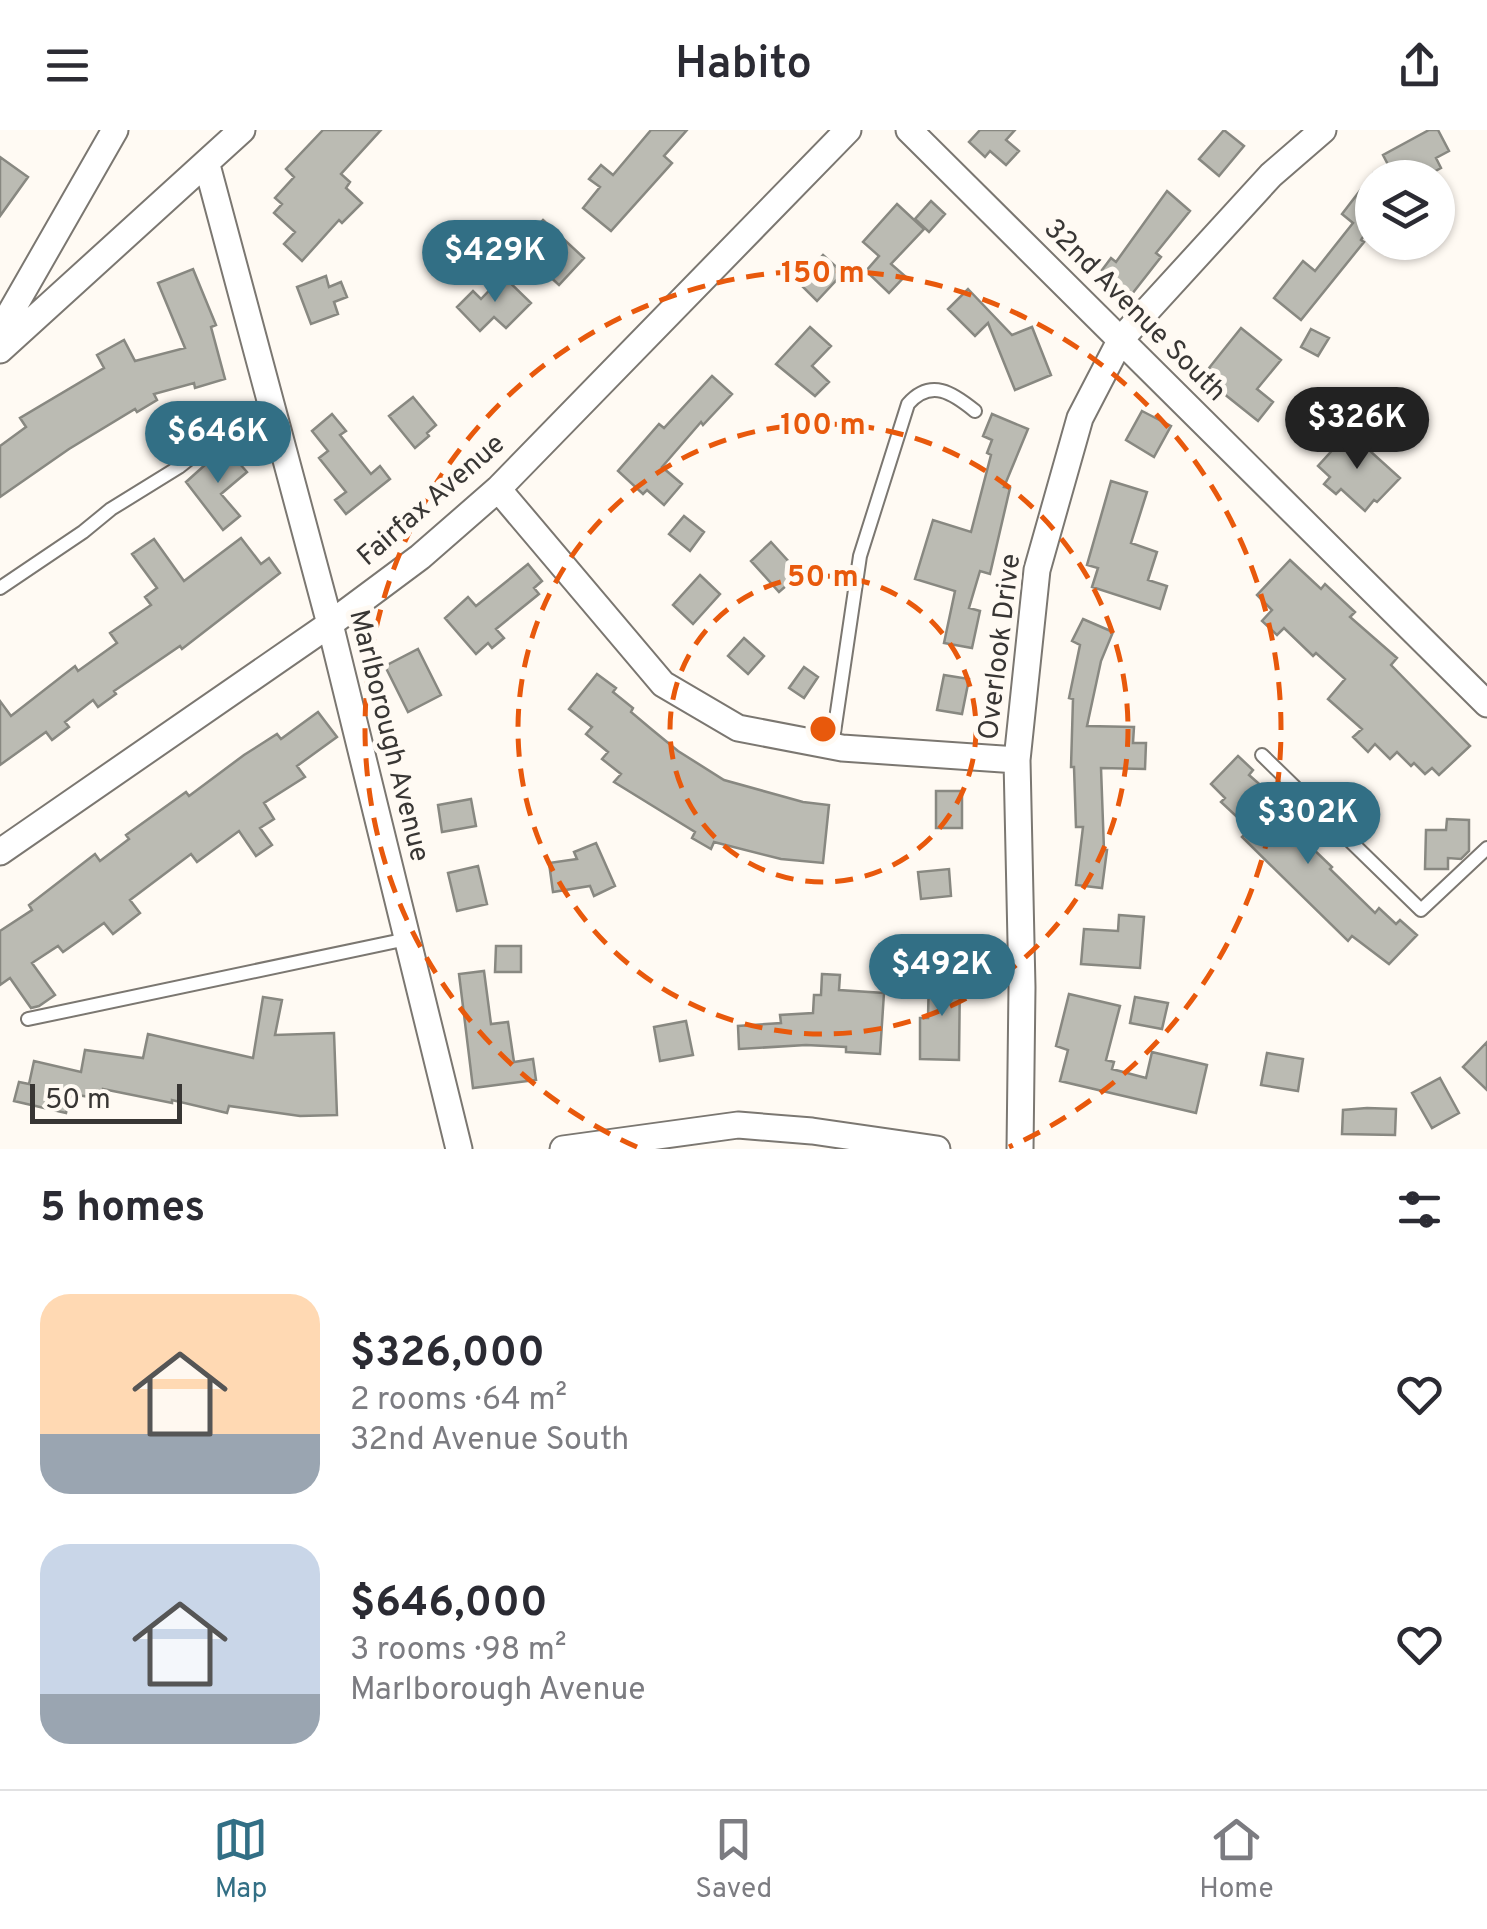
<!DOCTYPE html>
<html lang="en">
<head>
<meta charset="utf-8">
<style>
  :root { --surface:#fff; --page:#f2f2f3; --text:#2b2b33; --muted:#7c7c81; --line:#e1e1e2; --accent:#326f85 }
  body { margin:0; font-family:Overpass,sans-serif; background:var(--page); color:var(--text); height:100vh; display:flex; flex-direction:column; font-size:38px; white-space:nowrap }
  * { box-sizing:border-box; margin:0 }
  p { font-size:32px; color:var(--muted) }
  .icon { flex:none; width:55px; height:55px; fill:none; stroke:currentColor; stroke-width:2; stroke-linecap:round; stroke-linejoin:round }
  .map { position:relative; height:1019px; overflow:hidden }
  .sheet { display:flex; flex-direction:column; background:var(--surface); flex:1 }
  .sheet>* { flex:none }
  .fabs { position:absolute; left:1355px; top:30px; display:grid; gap:20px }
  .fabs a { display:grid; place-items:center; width:100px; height:100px; border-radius:50%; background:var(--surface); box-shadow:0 2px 8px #0004; font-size:50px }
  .scale { position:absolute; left:30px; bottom:25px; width:152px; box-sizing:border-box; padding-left:10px; border:5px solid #383634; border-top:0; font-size:28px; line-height:35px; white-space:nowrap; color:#383634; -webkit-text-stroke:8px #fffaf3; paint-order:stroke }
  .price { position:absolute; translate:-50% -85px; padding:0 22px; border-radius:35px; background:var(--accent); color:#fff; font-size:32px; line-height:65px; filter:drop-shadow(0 2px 5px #0008) }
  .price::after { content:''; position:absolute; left:50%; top:60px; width:30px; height:22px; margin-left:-15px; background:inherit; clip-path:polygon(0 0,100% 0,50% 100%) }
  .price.selected { background:#222; color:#fff }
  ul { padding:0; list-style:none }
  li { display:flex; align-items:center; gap:30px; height:250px; padding:0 40px }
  li span { display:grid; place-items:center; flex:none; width:280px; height:200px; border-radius:30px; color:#555 }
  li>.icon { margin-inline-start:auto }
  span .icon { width:120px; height:120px; fill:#fffc; stroke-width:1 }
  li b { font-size:42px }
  h2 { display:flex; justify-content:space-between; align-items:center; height:120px; padding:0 40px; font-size:42px }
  header { display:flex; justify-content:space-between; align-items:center; height:130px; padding:0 40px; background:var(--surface); font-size:45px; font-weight:600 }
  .menu { display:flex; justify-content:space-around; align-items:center; height:140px; border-top:2px solid var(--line); background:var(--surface); font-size:28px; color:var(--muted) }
  .menu a { display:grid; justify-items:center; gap:5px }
  .menu .selected { color:var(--accent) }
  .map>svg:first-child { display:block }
  .building { fill:#bbbbb3; stroke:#888881; stroke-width:2.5 }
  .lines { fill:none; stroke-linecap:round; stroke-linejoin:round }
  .lane-casing { stroke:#7b7771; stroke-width:16 }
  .street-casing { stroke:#7b7771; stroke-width:29 }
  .lane { stroke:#fff; stroke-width:12 }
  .street { stroke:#fff; stroke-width:25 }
  .ring { fill:none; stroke:#e8590c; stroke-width:5; stroke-dasharray:18 12 }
  .labels { text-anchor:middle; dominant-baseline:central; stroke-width:10; stroke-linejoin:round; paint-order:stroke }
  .street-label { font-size:28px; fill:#383634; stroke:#fffaf3 }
  .centre { fill:#e8590c; stroke:#fffaf3; stroke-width:5 }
  .ring-label { font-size:30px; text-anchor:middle; font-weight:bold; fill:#e8590c; stroke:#fffaf3; stroke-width:10; stroke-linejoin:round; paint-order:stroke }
</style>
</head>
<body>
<header><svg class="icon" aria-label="menu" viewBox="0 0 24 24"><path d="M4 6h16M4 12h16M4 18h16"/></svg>Habito<svg class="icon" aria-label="share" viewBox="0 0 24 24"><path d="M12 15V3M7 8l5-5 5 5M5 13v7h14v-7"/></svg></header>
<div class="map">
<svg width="1487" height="1019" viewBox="0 0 1487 1019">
  <rect width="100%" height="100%" fill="#fffaf3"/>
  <path class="building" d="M323,0H381L341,44L350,52L346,58L362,73L342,93L339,90L302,131L284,114L295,102L274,83L282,74L275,68L294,47L286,39Z
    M651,0H687L664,26L672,33L611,101L583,78L600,57L589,49L601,35L613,45Z
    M980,0H1015L1006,10L1019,21L1006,35L990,21L985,27L969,12Z
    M1224,0L1244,16L1219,46L1199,29Z
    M1429,0H1438L1449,21L1436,28L1441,38L1426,46L1422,39L1406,48H1395L1383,25Z
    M0,27L28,47L0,86Z
    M1372,45V94L1361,110L1364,112L1301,190L1274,168L1303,131L1315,141L1353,93L1342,84Z
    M1167,61L1190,81L1156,123L1161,127L1132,164L1102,140L1111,128L1116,132Z
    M931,71L945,84L929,102L915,89Z
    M897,74L924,99L891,134L905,146L889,163L866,141L879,126L863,112Z
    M543,90L584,128L559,155L546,143L551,136L524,111Z
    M823,125L843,143L817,171L798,152Z
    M193,139L216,195L211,197L225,249L195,258L194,253L154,264L157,270L137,282L135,279L69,319L0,367V316L26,297L20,288L104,238L97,225L124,210L135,231L185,218L158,153Z
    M326,146L329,157L341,152L347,167L334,172L338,184L311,194L297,157Z
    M503,146L531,173L506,198L494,187L480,201L457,177L473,161L481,169Z
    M968,159L1012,205L1032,197L1051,245L1015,260L988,193L975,206L948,179Z
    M810,197L831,216L812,236L829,252L815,266L776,234Z
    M1241,198L1281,230L1257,259L1273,272L1258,291L1213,255L1220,247L1209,238Z
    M1311,199L1329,208L1318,226L1301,217Z
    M712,246L732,264L703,295L701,292L662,337L682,354L664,375L647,360L643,364L618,341L659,294L664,298Z
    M413,267L436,295L427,303L429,306L415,318L389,286Z
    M1142,281L1171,296L1154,327L1126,310Z
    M332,284L346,301L340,305L371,344L380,336L390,349L346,384L335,370L346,362L319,328L328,321L312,301Z
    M992,284L1028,299L1004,357L1010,358L990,444L980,441L969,478L980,481L972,518L944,513L955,461L915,449L933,390L971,402L991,325L987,323L992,310L983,306Z
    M1349,302L1400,348L1377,372L1374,370L1365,381L1341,359L1336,364L1324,354L1330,347L1318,336Z
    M225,317L247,342L221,364L240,386L223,400L186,352Z
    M1111,351L1147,362L1131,413L1157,422L1148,450L1167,456L1160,479L1092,457L1098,438L1087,435Z
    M684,386L704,402L690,421L669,404Z
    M241,408L261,434L269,428L280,443L182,519L180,516L114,561L116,564L98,577L93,570L65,592L69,597L52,610L46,602L0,635V571L11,586L75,536L78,541L117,513L110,503L151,475L145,467L157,458L132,424L154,409L184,451Z
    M771,412L800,444L779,462L751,431Z
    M1290,430L1321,459L1325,454L1355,482L1350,487L1397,528L1391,535L1470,616L1439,645L1432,638L1425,644L1414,633L1411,636L1397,622L1390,629L1375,614L1368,622L1353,607L1362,599L1328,569L1345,549L1316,523L1313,526L1284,498L1277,505L1262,491L1272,480L1257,465Z
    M528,434L542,451L534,458L539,464L496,499L504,508L492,518L488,513L476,524L445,488L468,467L476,476Z
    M700,445L720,464L693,494L673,475Z
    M1083,489L1113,502L1101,531L1087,596L1134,597L1133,613H1146L1145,639L1101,638L1104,720H1107L1102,758L1076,755L1083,697H1076L1074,637H1071L1073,569L1069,568L1080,515L1072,511Z
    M744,508L764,526L748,544L728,526Z
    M418,519L441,565L408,582L385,536Z
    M804,537L818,547L804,568L789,558Z
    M597,544L616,558L613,562L633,578L631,582L650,598L678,621L724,650L803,672L829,675L823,733L781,729L714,712L711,719L692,708L695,702L614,652L621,644L602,629L608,622L586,604L592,597L569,579Z
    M944,545L969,549L962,584L937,580Z
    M318,582L337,607L297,636L305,647L264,673L274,689L260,698L272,715L256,726L239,701L197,732L191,724L130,770L140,783L113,804L104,793L63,822L58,816L32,833L55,865L39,876L31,878L10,848L0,855V801L32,780L29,775L95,724L100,731L129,709L126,705L186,662L189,666L244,625L277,604L281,609Z
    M1238,626L1253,640L1249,645L1265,659L1258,666L1332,737L1330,739L1375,783L1379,778L1396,794L1400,790L1417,805L1389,834L1352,806L1348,811L1242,707L1250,699L1221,672L1225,668L1211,654Z
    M936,661H962V698H936Z
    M471,669L476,696L442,702L438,675Z
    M1447,689L1469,690V721L1461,729L1448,728V739H1425L1426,700H1446Z
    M596,713L615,756L594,766L590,756L553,762L549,733L577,729L574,722Z
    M478,736L487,774L457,781L448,743Z
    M949,739L951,766L921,769L918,742Z
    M1119,785L1144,787L1140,838L1081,834L1084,799L1118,801Z
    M496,816H521V842H495Z
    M484,841L491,894L508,892L514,932L533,929L536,950L473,958L459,844Z
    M822,844L840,845L839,860L884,863L880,924L846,922V917L806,915L739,919L738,896L781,893L780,885L813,883L814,865H821Z
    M929,844H960L959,930L920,929V888H928Z
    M1069,864L1120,876L1106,930L1114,932L1112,939L1146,948L1152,922L1207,935L1196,983L1060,951L1068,920L1056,916Z
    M263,867L282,870L275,905L334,903L337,985L300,986L229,976L227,983L172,970V973L103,959L102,969L71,964L66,983L14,971L19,952L29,954L34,931L81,942L85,920L143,928L148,904L253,928Z
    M1135,867L1168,873L1162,899L1130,893Z
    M686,891L693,925L660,931L654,897Z
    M1487,912V960L1463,937Z
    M1267,923L1303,929L1298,961L1261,955Z
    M1440,948L1459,983L1432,998L1412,963Z
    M1367,978L1396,979L1395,1005L1342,1004L1343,980Z"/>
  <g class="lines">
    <g class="lane-casing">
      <path id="lane" d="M0,458L83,402L111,379L179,337L222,303L271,273
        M832,616L860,426L908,274C931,248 953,263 975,281
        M1262,625L1421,780L1487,718
        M28,889L407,809"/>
    </g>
    <g class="street-casing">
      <path id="street" d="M909,0L1487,574
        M207,35L330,494L459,1019
        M0,201L115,0
        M0,220L242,0
        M498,359L663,554L738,598L842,618L1017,630
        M0,722L330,494L420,427L498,359L848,0
        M563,1019L738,995L812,1001L937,1019
        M1020,1019L1022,857L1017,630L1037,440L1080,288L1121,209L1271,45L1323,0"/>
    </g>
    <use href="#lane" class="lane"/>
    <use href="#street" class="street"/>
  </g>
  <g class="ring">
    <circle cx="823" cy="599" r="153"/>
    <circle cx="823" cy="599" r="305"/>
    <path d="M637 1017A458 458 0 1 1 1009 1017"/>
  </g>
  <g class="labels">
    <g class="street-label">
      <text transform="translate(1134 181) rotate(45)">32nd Avenue South</text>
      <text transform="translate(432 371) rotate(-41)">Fairfax Avenue</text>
      <text transform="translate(1001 517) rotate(-83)">Overlook Drive</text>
      <text transform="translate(388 606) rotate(76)">Marlborough Avenue</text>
    </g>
  </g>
  <circle cx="823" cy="599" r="15" class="centre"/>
  <g class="ring-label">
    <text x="823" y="152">150 m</text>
    <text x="823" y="304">100 m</text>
    <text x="823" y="456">50 m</text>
  </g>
</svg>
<div class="fabs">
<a><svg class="icon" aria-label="layers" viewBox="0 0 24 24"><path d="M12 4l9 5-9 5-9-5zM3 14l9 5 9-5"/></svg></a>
</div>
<div class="scale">50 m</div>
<b class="price" style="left:495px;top:175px">$429K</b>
<b class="price selected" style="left:1357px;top:342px">$326K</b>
<b class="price" style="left:218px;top:356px">$646K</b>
<b class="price" style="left:1308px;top:737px">$302K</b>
<b class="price" style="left:942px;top:889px">$492K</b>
</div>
<section class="sheet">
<h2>5 homes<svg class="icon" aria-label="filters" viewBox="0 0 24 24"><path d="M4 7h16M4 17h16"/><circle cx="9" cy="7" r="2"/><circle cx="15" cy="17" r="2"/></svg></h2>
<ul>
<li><span style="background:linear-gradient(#ffd9b3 70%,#9aa5b1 0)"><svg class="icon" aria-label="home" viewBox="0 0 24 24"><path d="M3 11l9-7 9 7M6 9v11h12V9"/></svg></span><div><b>$326,000</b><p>2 rooms · 64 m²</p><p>32nd Avenue South</p></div><svg class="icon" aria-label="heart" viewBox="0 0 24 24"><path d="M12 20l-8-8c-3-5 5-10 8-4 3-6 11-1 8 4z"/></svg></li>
<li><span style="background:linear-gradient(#c9d6e8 75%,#9aa5b1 0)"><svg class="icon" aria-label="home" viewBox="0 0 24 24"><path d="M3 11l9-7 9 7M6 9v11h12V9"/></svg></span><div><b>$646,000</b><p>3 rooms · 98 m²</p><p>Marlborough Avenue</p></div><svg class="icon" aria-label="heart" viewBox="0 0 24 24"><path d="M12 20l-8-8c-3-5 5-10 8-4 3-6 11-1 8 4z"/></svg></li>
</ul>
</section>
<nav class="menu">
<a class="selected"><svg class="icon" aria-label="map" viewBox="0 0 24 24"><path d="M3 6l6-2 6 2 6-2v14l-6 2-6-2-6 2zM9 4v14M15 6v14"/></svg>Map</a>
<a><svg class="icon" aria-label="saved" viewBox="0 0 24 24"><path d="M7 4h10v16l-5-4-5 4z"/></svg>Saved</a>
<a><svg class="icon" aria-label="home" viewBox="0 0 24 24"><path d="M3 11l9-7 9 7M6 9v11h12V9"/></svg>Home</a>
</nav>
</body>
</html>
